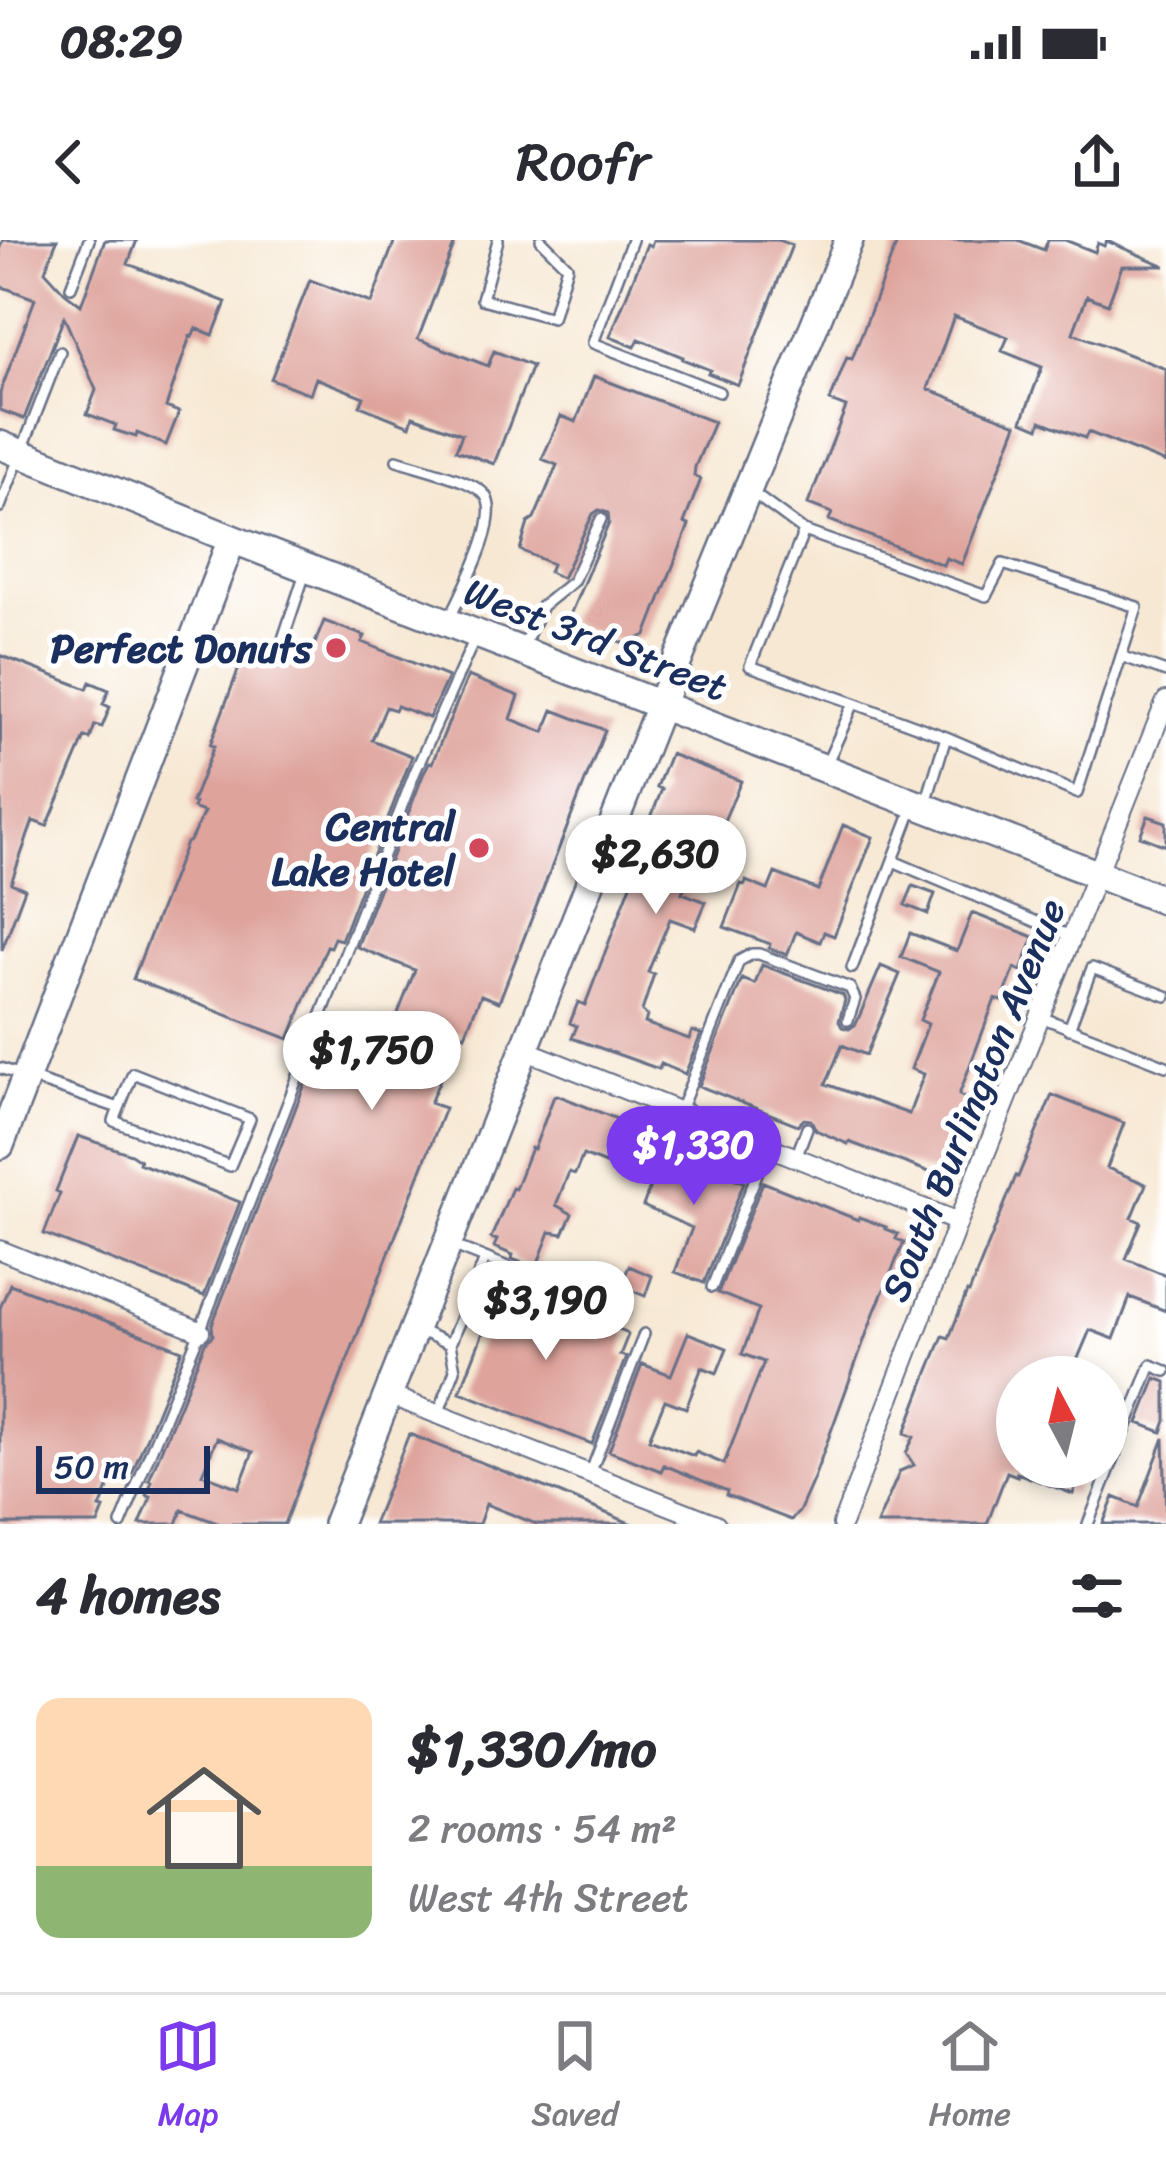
<!DOCTYPE html>
<html lang="en">
<head>
<meta charset="utf-8">
<style>
  :root { --surface:#fff; --page:#f2f2f3; --text:#2b2b33; --muted:#7c7c81; --line:#e1e1e2; --accent:#7c3aed }
  body { margin:0; font-family:Sriracha,sans-serif; background:var(--page); color:var(--text); height:100vh; display:flex; flex-direction:column; font-size:45px; white-space:nowrap }
  * { box-sizing:border-box; margin:0 }
  p { font-size:39px; color:var(--muted) }
  .icon { flex:none; width:66px; height:66px; fill:none; stroke:currentColor; stroke-width:2; stroke-linecap:round; stroke-linejoin:round }
  .map { position:relative; height:1284px; overflow:hidden }
  .panel { display:flex; flex-direction:column; background:var(--surface); flex:1 }
  .panel>* { flex:none }
  .needle { width:78px; rotate:353deg }
  .controls { position:absolute; left:996px; top:1116px; display:grid; gap:24px }
  .controls a { display:grid; place-items:center; width:132px; height:132px; border-radius:50%; background:var(--surface); box-shadow:0 6px 18px #0003; font-size:60px }
  .scale { position:absolute; left:36px; bottom:30px; width:174px; box-sizing:border-box; padding-left:12px; border:6px solid #1b2f5e; border-top:0; font-size:33px; line-height:42px; white-space:nowrap; color:#1b2f5e; -webkit-text-stroke:9px #fff; paint-order:stroke }
  .price { position:absolute; translate:-50% -102px; padding:0 27px; border-radius:42px; background:#fff; color:#222; font-size:39px; line-height:78px; filter:drop-shadow(0 3px 6px #0008) }
  .price::after { content:''; position:absolute; left:50%; top:72px; width:36px; height:27px; margin-left:-18px; background:inherit; clip-path:polygon(0 0,100% 0,50% 100%) }
  .price.current { background:var(--accent); color:#fff }
  ul { padding:0; list-style:none }
  li { display:flex; align-items:center; gap:36px; height:300px; padding:0 36px }
  li span { display:grid; place-items:center; flex:none; width:336px; height:240px; border-radius:24px; color:#555 }
  li>.icon { margin-inline-start:auto }
  span .icon { width:144px; height:144px; fill:#fffc; stroke-width:1 }
  li b { font-size:51px }
  h2 { display:flex; justify-content:space-between; align-items:center; height:144px; padding:0 36px; font-size:51px }
  .status { display:flex; justify-content:space-between; align-items:center; height:84px; padding:0 60px; background:var(--surface); direction:ltr }
  .status svg { height:33px; fill:currentColor }
  header { display:flex; justify-content:space-between; align-items:center; height:156px; padding:0 36px; background:var(--surface); font-size:54px; font-weight:600 }
  .menu { display:flex; justify-content:space-around; align-items:center; height:168px; border-top:3px solid var(--line); background:var(--surface); font-size:33px; color:var(--muted) }
  .menu a { display:grid; justify-items:center; gap:6px }
  .menu .current { color:var(--accent) }
  .map>svg:first-child { display:block }
  .building { fill:#dea39b; fill-rule:evenodd }
  .lines { fill:none; stroke-linecap:round; stroke-linejoin:round }
  .lane-casing { stroke:#687087; stroke-width:14 }
  .street-casing { stroke:#687087; stroke-width:22 }
  .secondary-casing { stroke:#687087; stroke-width:32 }
  .lane { stroke:#fff; stroke-width:9 }
  .street { stroke:#fff; stroke-width:18 }
  .secondary { stroke:#fff; stroke-width:27 }
  .poi-dot { fill:#d1495b; stroke:#fff; stroke-width:4.5 }
  .labels { text-anchor:middle; dominant-baseline:central; stroke-width:10; stroke-linejoin:round; paint-order:stroke }
  .street-label { font-size:39px; fill:#1b2f5e; stroke:#fff }
  .poi-label { font-size:39px; font-weight:bold; fill:#1b2f5e; stroke:#fff; text-anchor:end }
</style>
</head>
<body>
<div class="status"><b>08:29</b><svg viewBox="0 0 49 12"><path d="M0 12V9h3v3zM5 12V6h3v6zM10 12V3h3v9zM15 12V0h3v12zM26 1h20v11H26zM47 4h2v5h-2z"/></svg></div>
<header><svg class="icon" aria-label="back" viewBox="0 0 24 24"><path d="M15 5l-7 7 7 7"/></svg>Roofr<svg class="icon" aria-label="share" viewBox="0 0 24 24"><path d="M12 15V3M7 8l5-5 5 5M5 13v7h14v-7"/></svg></header>
<div class="map">
<svg width="1166" height="1284" viewBox="0 0 1166 1284">
  <rect width="100%" height="100%" fill="#fff"/>
  <filter id="ink" filterUnits="userSpaceOnUse"><feTurbulence type="fractalNoise" baseFrequency=".00833" numOctaves="2"/><feDisplacementMap in="SourceGraphic" scale="24" xChannelSelector="R" yChannelSelector="G"/><feConvolveMatrix kernelMatrix="1 2 1 2 8 2 1 2 1" color-interpolation-filters="sRGB"/></filter>
  <filter id="wash" filterUnits="userSpaceOnUse"><feTurbulence type="fractalNoise" baseFrequency=".004" numOctaves="4" result="noise"/><feDisplacementMap in="SourceGraphic" scale="48" xChannelSelector="R" yChannelSelector="G"/><feGaussianBlur stdDeviation="2.7" result="paint"/><feColorMatrix in="noise" values="0 0 0 0 0 0 0 0 0 0 0 0 0 0 0 0 0 1.4 0 .05"/><feComposite in="paint" operator="in"/></filter>
  <g filter="url(#wash)">
    <rect width="100%" height="100%" fill="#f7e8d3"/>
    <g id="blocks">
      <path class="building" d="M3,0H57L45,31L65,53L81,65L105,0H137L128,24L226,62L213,95L196,88L192,97L190,96L166,167L179,172L166,205L137,193L136,197L114,190L116,185L87,174L96,150L64,77L24,179L0,170V153L35,59L0,46V7Z
        M395,0H456L418,99L488,126L494,111L532,126L494,224L456,210L462,194L413,176L410,186L360,166L364,157L316,138L310,154L271,139L310,40L371,63Z
        M653,0H778L792,5L738,145L708,133L710,130L682,119L683,117L639,99L635,107L610,97L647,4L651,6Z
        M898,0H1018L1044,10L1048,0H1065L1095,12L1098,3L1104,6L1107,1L1165,26H1122L1108,64L1087,56L1073,93L1166,129V223L1088,192L1085,198L1041,181L1039,188L1022,181L1042,127L1002,111L1008,97L954,76L928,149L1017,184L962,324L946,318L943,325L829,280L832,273L808,264L846,167L830,161L847,117L852,119Z
        M594,136L714,182L695,227L694,236L701,239L684,283L689,285L646,395L626,404L567,382L609,283L608,273L599,270L593,274L562,338L549,332L552,324L520,310L528,283L534,279L557,225L542,219L561,176L576,182Z
        M324,381L365,396L362,402L448,437L429,478L397,466L395,470L386,467L372,500L412,516L341,700L334,698L330,707L327,706L289,799L133,739L186,603L190,601L204,572L193,568L195,563L192,562L214,506L210,505L248,404L306,426Z
        M0,415L87,449L90,442L109,450L103,464L110,467L102,487L95,485L90,499L85,497L47,586L33,581L11,643L25,649L2,710Z
        M468,436L519,456L511,479L544,492L553,470L605,490L499,762L481,755L465,795L448,789L450,816L430,863L445,868L284,1284H220L182,1270L177,1284H140L151,1257L147,1256L152,1241L149,1240L205,1103L213,1095L212,1085L316,815L372,840L399,771L415,730L357,707L423,535L429,522L432,523ZM217,1198L253,1212L239,1248L202,1234Z
        M670,514L741,541L711,611L705,609L701,621L695,619L682,653L706,662L695,688L670,679L648,732L654,734L642,771L647,776L645,783L689,799L692,791L701,794L685,834L661,824L659,829L572,798L577,786L570,783L578,762L585,765L630,647L646,600L643,598L662,549L657,547Z
        M1148,576L1166,582V606L1140,596Z
        M843,585L873,597L834,696L824,692L820,702L796,692L787,715L769,708L770,704L724,687L741,644L745,645L746,641L768,650L775,633L818,650Z
        M913,646L935,654L928,674L905,665Z
        M972,673L1034,697L1021,731L1015,728L1002,761L995,759L959,855L973,862L940,936L849,902L848,904L816,890L811,880L804,879L798,885L699,846L742,739L755,744L762,725L843,755L845,760L839,781L842,787L849,789L856,784L881,726L900,734L866,815L842,805L826,844L909,874L924,834L911,829L928,784L920,780L939,732L901,717L910,693L957,711Z
        M557,855L622,881L605,924L583,915L575,934L569,932L556,965L572,974L563,994L550,992L536,1028L512,1019L513,1015L494,1007L497,1000L491,998L512,948L515,949L531,908L534,909L554,856Z
        M1052,855L1124,883L1107,928L1146,944L1132,978L1141,982L1126,1019L1166,1035V1071L1130,1057L1114,1099L1090,1090L1070,1137H1017V1227H1082L1073,1254L1017,1233V1236L1007,1232L987,1284H877L900,1231L914,1225L906,1213L914,1197L905,1193L929,1130L943,1096L949,1098L967,1052L969,1053L1016,936L1018,937Z
        M78,896L131,914L140,920L139,923L240,962L204,1056L44,994L60,953L56,951Z
        M673,910L696,919L695,923L744,942L704,1043L675,1032L692,988L643,966L662,915L669,918Z
        M763,942L858,980L859,977L886,987L885,989L898,994L896,999L904,1002L874,1073L814,1238L799,1272L791,1280L726,1255L727,1251L664,1225L661,1231L609,1211L642,1124L671,1135L688,1093L727,1108L717,1133L702,1127L686,1168L665,1160L649,1199L694,1216L696,1212L724,1224L764,1122L742,1114L759,1069L718,1053Z
        M629,1026L652,1036L645,1056L621,1046Z
        M505,1036L529,1045L526,1053L626,1092L628,1095L620,1115L626,1117L592,1204L460,1152Z
        M10,1044L182,1110L132,1233L117,1227L100,1268L104,1269L98,1284H0V1068Z
        M1156,1138L1166,1142V1181L1162,1192L1138,1183Z
        M409,1194L559,1253L632,1284H536L486,1264L479,1284H373Z
        M1164,1198L1166,1284H1103L1114,1257L1138,1267Z"/>
    </g>
  </g>
  <g filter="url(#ink)">
    <use href="#blocks" fill-opacity="0" stroke="#687087" stroke-width="3"/>
    <g class="lines">
      <g class="lane-casing">
        <path id="lane" d="M498,0L482,59L552,78L567,26L541,0
          M632,0L593,103L719,152
          M71,47L89,0
          M397,220C417,227 472,239 485,255C503,278 461,353 450,378
          M750,251L804,291L750,426L854,463L826,525
          M0,267L60,112
          M804,291L986,356L1003,324L1137,367L1077,553L946,497L926,563
          M281,405L305,333
          M523,407L542,366L573,341L601,279
          M1121,416L1166,432
          M854,463L946,497
          M893,621L1070,696
          M852,728L912,570
          M1041,777L1166,826
          M1069,789L1092,728L1166,756
          M0,828L119,868
          M133,833L250,879L230,926L114,881Z
          M680,871L739,721L752,714H759L850,748L855,759L848,780
          M796,917L807,888
          M452,1005L624,1073
          M712,1047L768,906
          M420,1091L450,1104
          M438,1174L455,1130L450,1104L485,1019
          M590,1234L644,1094
          M121,1284L200,1091L415,532L475,398
          M1088,1284L1151,1125L1166,1131"/>
      </g>
      <g class="street-casing">
        <path id="street" d="M525,810L958,982
          M0,1010L200,1091
          M389,1155L716,1284
          M842,1284L958,982L1166,461"/>
      </g>
      <g class="secondary-casing">
        <path id="secondary" d="M0,205L232,299L1166,661
          M0,905L232,299
          M337,1284L675,428L849,0"/>
      </g>
      <use href="#lane" class="lane"/>
      <use href="#street" class="street"/>
      <use href="#secondary" class="secondary"/>
    </g>
  </g>
  <g class="poi-dot">
    <circle cx="336" cy="408" r="12"/>
    <circle cx="479" cy="608" r="12"/>
  </g>
  <g class="labels">
    <g class="street-label">
      <text transform="translate(596 399) rotate(21)">West 3rd Street</text>
      <text transform="translate(973 860) rotate(-68)">South Burlington Avenue</text>
    </g>
    <g class="poi-label">
      <text x="312" y="408">Perfect Donuts</text>
      <text x="455" y="586">Central<tspan x="455" dy="45">Lake Hotel</tspan></text>
    </g>
  </g>
</svg>
<div class="controls">
<a><svg class="needle" viewBox="-14 -14 28 28"><path d="M0-13l5 13h-10z" fill="#e53935"/><path d="M0 13l5-13h-10z" fill="#7c7c81"/></svg></a>
</div>
<div class="scale">50 m</div>
<b class="price" style="left:656px;top:677px">$2,630</b>
<b class="price" style="left:372px;top:873px">$1,750</b>
<b class="price current" style="left:694px;top:968px">$1,330</b>
<b class="price" style="left:546px;top:1123px">$3,190</b>
</div>
<section class="panel">
<h2>4 homes<svg class="icon" aria-label="filters" viewBox="0 0 24 24"><path d="M4 7h16M4 17h16"/><circle cx="9" cy="7" r="2"/><circle cx="15" cy="17" r="2"/></svg></h2>
<ul>
<li><span style="background:linear-gradient(#ffd9b3 70%,#8fb573 0)"><svg class="icon" aria-label="home" viewBox="0 0 24 24"><path d="M3 11l9-7 9 7M6 9v11h12V9"/></svg></span><div><b>$1,330/mo</b><p>2 rooms · 54 m²</p><p>West 4th Street</p></div></li>
</ul>
</section>
<nav class="menu">
<a class="current"><svg class="icon" aria-label="map" viewBox="0 0 24 24"><path d="M3 6l6-2 6 2 6-2v14l-6 2-6-2-6 2zM9 4v14M15 6v14"/></svg>Map</a>
<a><svg class="icon" aria-label="saved" viewBox="0 0 24 24"><path d="M7 4h10v16l-5-4-5 4z"/></svg>Saved</a>
<a><svg class="icon" aria-label="home" viewBox="0 0 24 24"><path d="M3 11l9-7 9 7M6 9v11h12V9"/></svg>Home</a>
</nav>
</body>
</html>
